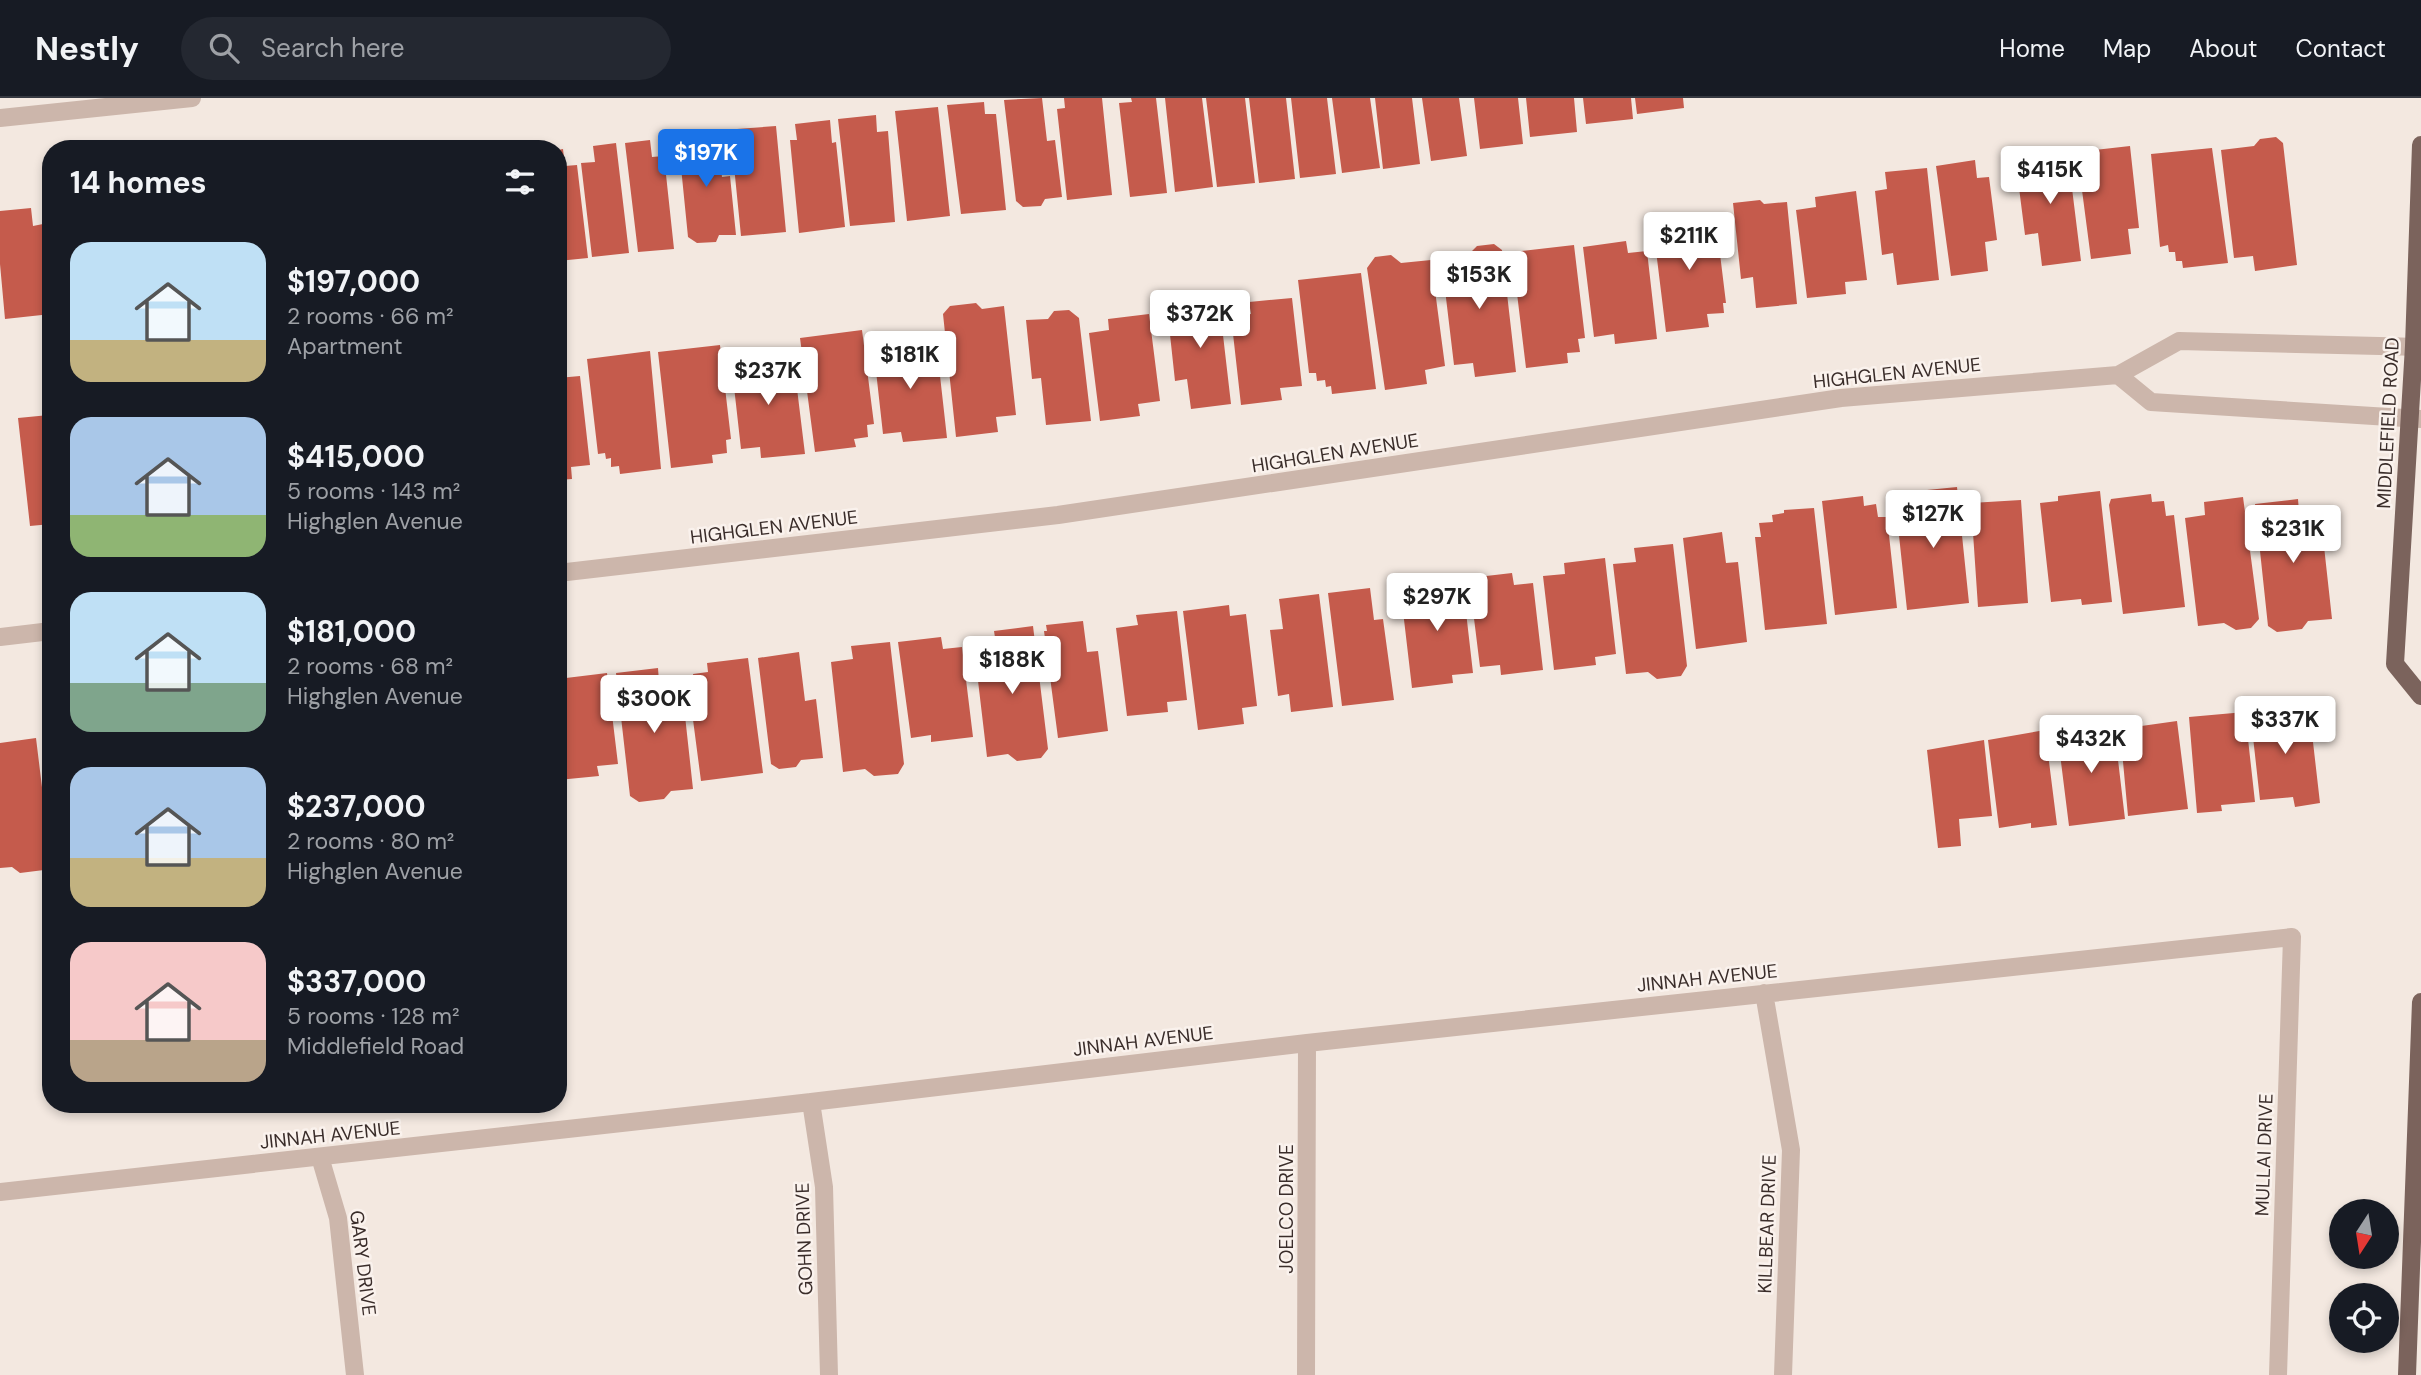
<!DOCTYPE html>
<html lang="en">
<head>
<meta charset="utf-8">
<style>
  :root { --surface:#171b24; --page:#242831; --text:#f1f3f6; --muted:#9ea1a6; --line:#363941; --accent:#1a73e8 }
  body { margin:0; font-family:"DM Sans",sans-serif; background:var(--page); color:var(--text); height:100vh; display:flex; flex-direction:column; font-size:26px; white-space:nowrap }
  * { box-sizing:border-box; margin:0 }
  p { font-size:23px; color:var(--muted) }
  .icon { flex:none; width:38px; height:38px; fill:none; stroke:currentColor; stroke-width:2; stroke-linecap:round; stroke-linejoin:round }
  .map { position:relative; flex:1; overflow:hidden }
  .side { position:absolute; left:42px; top:42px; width:525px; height:973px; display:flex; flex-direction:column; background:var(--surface); border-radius:28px; box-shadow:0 4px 10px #0003 }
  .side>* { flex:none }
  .needle { width:46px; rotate:192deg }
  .controls { position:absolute; left:2329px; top:1101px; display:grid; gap:14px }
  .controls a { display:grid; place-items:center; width:70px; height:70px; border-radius:50%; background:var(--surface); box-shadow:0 4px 10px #0003; font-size:35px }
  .price { position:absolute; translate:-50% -60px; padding:0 16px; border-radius:7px; background:#fff; color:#222; font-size:23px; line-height:46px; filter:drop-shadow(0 2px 4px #0008) }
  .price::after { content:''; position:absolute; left:50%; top:42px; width:21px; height:16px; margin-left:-10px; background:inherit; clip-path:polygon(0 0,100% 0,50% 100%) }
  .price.selected { background:var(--accent); color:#fff }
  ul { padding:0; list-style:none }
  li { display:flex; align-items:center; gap:21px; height:175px; padding:0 28px }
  li span { display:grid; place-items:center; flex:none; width:196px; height:140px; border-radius:21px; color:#555 }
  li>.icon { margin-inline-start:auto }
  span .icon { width:84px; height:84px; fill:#fffc; stroke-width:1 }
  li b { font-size:30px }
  h2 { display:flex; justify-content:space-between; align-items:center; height:84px; padding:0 28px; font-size:30px }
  header { display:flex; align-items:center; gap:42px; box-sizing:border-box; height:98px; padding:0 35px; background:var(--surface); border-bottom:2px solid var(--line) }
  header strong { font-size:33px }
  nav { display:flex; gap:38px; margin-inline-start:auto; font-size:24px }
  .search { width:490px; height:63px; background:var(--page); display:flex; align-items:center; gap:18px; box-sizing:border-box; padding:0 24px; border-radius:38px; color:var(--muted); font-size:26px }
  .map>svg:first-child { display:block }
  .building { fill:#c55b4c }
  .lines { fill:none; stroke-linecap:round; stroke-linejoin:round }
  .minor { stroke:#ccb6ab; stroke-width:18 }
  .major { stroke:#7b635c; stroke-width:18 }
  .labels { text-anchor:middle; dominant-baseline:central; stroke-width:5; stroke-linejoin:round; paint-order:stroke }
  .street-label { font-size:19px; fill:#3a2d2a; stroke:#faf2ed }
</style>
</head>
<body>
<header>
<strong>Nestly</strong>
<div class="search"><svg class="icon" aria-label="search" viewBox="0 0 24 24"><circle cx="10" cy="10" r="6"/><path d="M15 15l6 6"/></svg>Search here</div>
<nav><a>Home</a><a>Map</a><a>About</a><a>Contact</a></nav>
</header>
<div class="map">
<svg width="2421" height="1277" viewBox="0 0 2421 1277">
  <rect width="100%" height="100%" fill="#f3e8e0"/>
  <path class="building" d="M1042,0L1047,43L1055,42L1062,99L1045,101L1041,108L1023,109L1016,103L1004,2Z
    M1064,0H1102L1112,97L1067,102L1057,11L1065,10Z
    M1131,0H1156L1167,95L1130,99L1119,5L1132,4Z
    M1165,0H1202L1213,89L1175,94Z
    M1206,0H1245L1255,85L1217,89Z
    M1249,0H1286L1295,81L1259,85Z
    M1291,0H1327L1336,76L1300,80Z
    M1332,0H1370L1380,70L1342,75Z
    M1375,0H1412L1420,66L1383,71Z
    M1422,0H1459L1467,58L1431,63Z
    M1474,0H1518L1523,46L1480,51Z
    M1526,0H1574L1577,34L1530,39Z
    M1583,0H1631L1633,21L1586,26Z
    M1635,0H1683L1684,10L1637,16Z
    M984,4L985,16H996L1006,112L961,116L947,7Z
    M938,9L950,118L907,123L895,13Z
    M876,17L877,34L888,33L895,124L850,128L838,21Z
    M830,22L832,45L836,44L845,129L799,135L790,42H797L795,26Z
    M776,28L786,134L741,138L732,48H739L737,31Z
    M717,35L722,79L730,78L736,137H719L716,144L697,145L688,139L678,39Z
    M2276,39L2283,45L2297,167L2255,173L2253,158L2234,160L2221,52L2254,48L2260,41Z
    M650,42L652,59L664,58L674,151L638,154L625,45Z
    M616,45L629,155L592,159L581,65L595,64L593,48Z
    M2130,48L2139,130L2128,131L2131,156L2091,161L2077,54Z
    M2067,50L2081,163L2042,168L2038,135L2025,137L2017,74L2028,73L2026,55Z
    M2212,50L2228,165L2183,170L2182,163H2176L2175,154H2169L2168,147L2160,149L2151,56Z
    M563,51L565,68L577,67L588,160L558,163V52Z
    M1975,62L1977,80L1989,79L1997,142L1985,144L1988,173L1951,178L1936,68Z
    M1927,70L1939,182L1897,187L1893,155L1882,157L1875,93L1887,91L1885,74Z
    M1856,93L1867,182L1845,184L1846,196L1807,200L1796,112L1816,109L1815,99Z
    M1760,102L1764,106L1787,104L1797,206L1756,210L1753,179L1741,181L1733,105Z
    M31,110L33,128L43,126L51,216L5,221L0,166V113Z
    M1684,116L1686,127L1716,123L1726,205H1723L1724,215L1707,216L1709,229L1666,234L1652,120Z
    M1626,143L1628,155L1647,153L1657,241L1615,246L1614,236L1594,239L1583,149Z
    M1494,146L1502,152L1516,274L1475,279L1473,265L1454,267L1441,158L1470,155L1477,148Z
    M1574,147L1585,240L1578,241L1580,254L1567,255L1568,265L1526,270L1512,154Z
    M1391,157L1401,165L1431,162L1445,268L1425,272L1427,286L1385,292L1367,170L1375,159Z
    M1361,175L1376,291L1332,296L1331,288L1326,289L1325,282L1317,283L1316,275H1309L1298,182Z
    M1218,194L1231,306L1191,311L1187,281L1175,283L1168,218L1181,217L1179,198Z
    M1292,200L1302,288L1280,290L1282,302L1241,307L1231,218L1251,216L1249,204Z
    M976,205L982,211L1004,208L1016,317L996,319L998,334L956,339L943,216L950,208Z
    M1069,212L1079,220L1091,323L1046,327L1041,280L1032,281L1026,222L1048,221L1054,213Z
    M1149,216L1160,303L1138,306L1140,318L1100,323L1089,235L1109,232L1108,221Z
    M862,232L874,326L867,327L868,339L854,341L856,349L815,354L800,240Z
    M916,241L917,253L937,251L947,340L903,344L901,334L883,336L873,246Z
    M720,247L731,341L726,342L727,355L712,357L713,365L671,370L658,254Z
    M650,253L661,371L620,376L619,368L611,369V360L606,361L605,355L598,356L587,261Z
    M774,257L776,269L794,266L805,356L761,360L760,349L741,351L731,262Z
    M580,278L590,367L571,369L572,381L558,382V280Z
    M51,314V426L30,428L18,320L49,317Z
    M1957,389L1969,505L1907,512L1897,419L1904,418L1902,405L1915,403L1914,396L1927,395V392Z
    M2100,393L2112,504L2082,507L2081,501L2051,504L2040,405L2058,403V398Z
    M2151,396L2152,404L2164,403L2166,418L2174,417L2185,509L2123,516L2109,407L2111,401Z
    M1863,398L1864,408L1876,406L1878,419H1887L1897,510L1835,517L1822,403Z
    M2243,399L2259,521L2251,530L2236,532L2224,525L2198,528L2185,420L2205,417L2204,404Z
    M2298,401L2299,414L2320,412L2332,521L2308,523L2302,531L2277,534L2268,528L2255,406Z
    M2021,402L2028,505L1978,509L1971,405Z
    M1814,410L1827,526L1765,532L1755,439H1761L1759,425L1773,424L1772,417L1784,415V412Z
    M1722,434L1726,465L1738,464L1747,544L1696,551L1683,440Z
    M1673,446L1687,568L1681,578L1657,581L1648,574L1626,576L1613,466L1636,464L1634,450Z
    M1605,460L1616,556L1595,559L1596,567L1554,572L1543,478L1565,476L1564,465Z
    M1512,475L1514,487L1533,485L1543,572L1501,577L1500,567L1480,569L1469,480Z
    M1462,479L1473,575L1452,577L1453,585L1412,590L1401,496L1423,494L1422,483Z
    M1370,490L1374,522L1383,521L1394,602L1342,608L1328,495Z
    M1319,496L1333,609L1291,614L1289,596L1278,598L1270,532L1283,531L1279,501Z
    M1229,507L1230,518L1246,516L1257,608L1242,610L1244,626L1198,632L1183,513Z
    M1177,513L1187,602L1167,604L1168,614L1127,618L1116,530L1138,527L1136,517Z
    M1083,523L1087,554L1098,553L1108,633L1058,640L1044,533H1047L1046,527Z
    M1033,528L1048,651L1041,660L1017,663L1008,656L987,659L974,549L996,546L994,533Z
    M941,539L943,551L962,549L973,639L931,644V637L911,640L898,544Z
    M890,544L904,666L898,676L874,678L865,671L843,674L831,564L853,561L851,548Z
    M799,554L805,603L816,601L823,660L801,662L796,669L779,671L771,666L758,560Z
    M748,560L763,675L701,683L689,591L695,590L693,576L708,574L707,565Z
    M658,570L659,584L681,581L693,691L671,693L664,701L639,704L630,698L616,575Z
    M607,575L618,666L597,668L599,678L558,682V592L567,591L566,580Z
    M2291,606L2293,620L2310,618L2320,705L2295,709L2293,699L2260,702L2250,612Z
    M2245,614L2255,704L2221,707L2222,713L2197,715L2189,619Z
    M2177,623L2188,711L2128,718L2120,631Z
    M2114,628L2125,721L2069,728L2057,632Z
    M2045,632L2057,727L2031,730V725L1999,730L1988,642Z
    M36,640L51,763L44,772L20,775L12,769L0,770V645Z
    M1984,642L1992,718L1959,721L1961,748L1938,750L1927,652Z"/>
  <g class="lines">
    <path class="minor" d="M0,20L192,0
      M2118,277L2151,304L2421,321
      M558,475L1058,417L1841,300L2118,277L2179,243L2421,249
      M0,539L51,533
      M1764,895L1791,1052L1783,1277
      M811,1004L824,1089L829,1277
      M320,1059L338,1120L355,1277
      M0,1094L811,1004L1307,945L2292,839L2278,1277
      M1306,1277L1307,945"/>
    <path class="major" d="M2421,47L2414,248L2395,566L2421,598
      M2407,1277L2421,904"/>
  </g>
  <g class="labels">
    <g class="street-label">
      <text transform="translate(1897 275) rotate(-6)">HIGHGLEN AVENUE</text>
      <text transform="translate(2388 325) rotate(-87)">MIDDLEFIELD ROAD</text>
      <text transform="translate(1335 355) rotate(-9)">HIGHGLEN AVENUE</text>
      <text transform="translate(774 429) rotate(-7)">HIGHGLEN AVENUE</text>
      <text transform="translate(1707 880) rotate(-6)">JINNAH AVENUE</text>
      <text transform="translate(1143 943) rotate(-7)">JINNAH AVENUE</text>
      <text transform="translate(330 1037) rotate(-6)">JINNAH AVENUE</text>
      <text transform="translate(2264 1057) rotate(-88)">MULLAI DRIVE</text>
      <text transform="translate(1286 1111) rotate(-90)">JOELCO DRIVE</text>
      <text transform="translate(1767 1126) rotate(-88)">KILLBEAR DRIVE</text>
      <text transform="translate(804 1141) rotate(-92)">GOHN DRIVE</text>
      <text transform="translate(363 1165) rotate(83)">GARY DRIVE</text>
    </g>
  </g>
</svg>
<div class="controls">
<a><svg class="needle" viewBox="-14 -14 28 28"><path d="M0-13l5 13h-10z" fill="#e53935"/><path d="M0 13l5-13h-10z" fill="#9ea1a6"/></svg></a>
<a><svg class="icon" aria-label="locate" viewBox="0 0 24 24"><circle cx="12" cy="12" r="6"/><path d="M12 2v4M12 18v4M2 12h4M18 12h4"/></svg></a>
</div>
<b class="price selected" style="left:706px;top:91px">$197K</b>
<b class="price" style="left:2050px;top:108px">$415K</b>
<b class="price" style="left:1689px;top:174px">$211K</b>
<b class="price" style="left:1479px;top:213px">$153K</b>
<b class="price" style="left:1200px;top:252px">$372K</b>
<b class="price" style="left:910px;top:293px">$181K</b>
<b class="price" style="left:768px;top:309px">$237K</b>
<b class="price" style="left:1933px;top:452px">$127K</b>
<b class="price" style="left:2293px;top:467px">$231K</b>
<b class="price" style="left:1437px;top:535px">$297K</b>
<b class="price" style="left:1012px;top:598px">$188K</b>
<b class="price" style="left:654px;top:637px">$300K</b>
<b class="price" style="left:2285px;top:658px">$337K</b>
<b class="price" style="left:2091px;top:677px">$432K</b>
<section class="side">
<h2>14 homes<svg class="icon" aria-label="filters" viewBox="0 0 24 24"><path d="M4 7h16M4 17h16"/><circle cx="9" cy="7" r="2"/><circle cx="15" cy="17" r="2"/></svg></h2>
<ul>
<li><span style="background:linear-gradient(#bfe0f5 70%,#c2b280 0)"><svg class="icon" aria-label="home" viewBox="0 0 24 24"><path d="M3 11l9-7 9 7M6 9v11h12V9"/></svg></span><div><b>$197,000</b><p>2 rooms · 66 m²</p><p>Apartment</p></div></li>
<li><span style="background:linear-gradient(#a9c7e8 70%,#8fb573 0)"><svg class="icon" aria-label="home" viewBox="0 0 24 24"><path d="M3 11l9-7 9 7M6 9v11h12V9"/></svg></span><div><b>$415,000</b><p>5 rooms · 143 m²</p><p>Highglen Avenue</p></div></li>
<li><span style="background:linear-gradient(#bfe0f5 65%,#7fa58c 0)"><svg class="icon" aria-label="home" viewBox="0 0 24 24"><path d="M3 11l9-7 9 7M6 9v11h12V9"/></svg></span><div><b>$181,000</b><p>2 rooms · 68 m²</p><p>Highglen Avenue</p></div></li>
<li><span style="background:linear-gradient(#a9c7e8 65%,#c2b280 0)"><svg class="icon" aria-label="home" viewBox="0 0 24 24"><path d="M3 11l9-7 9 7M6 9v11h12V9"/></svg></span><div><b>$237,000</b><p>2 rooms · 80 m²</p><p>Highglen Avenue</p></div></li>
<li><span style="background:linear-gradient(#f6c9c9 70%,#b9a48a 0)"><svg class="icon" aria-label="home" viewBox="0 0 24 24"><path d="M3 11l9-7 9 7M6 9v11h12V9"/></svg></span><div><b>$337,000</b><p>5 rooms · 128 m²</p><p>Middlefield Road</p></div></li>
</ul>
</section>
</div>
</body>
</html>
